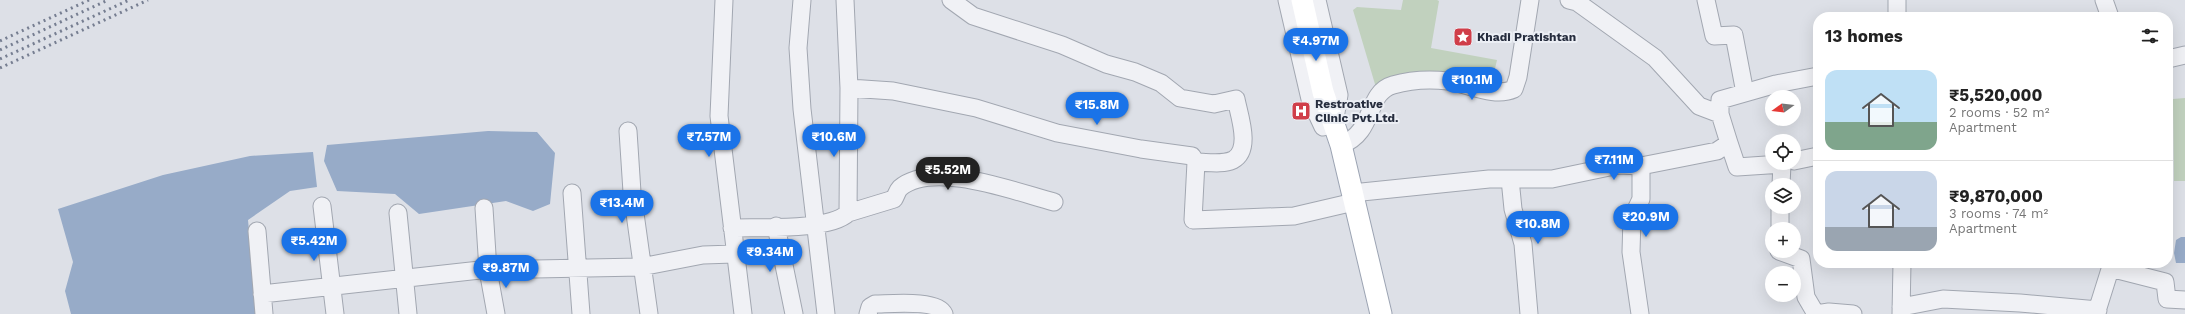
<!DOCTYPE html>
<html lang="en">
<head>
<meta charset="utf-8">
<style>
  :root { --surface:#fff; --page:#f2f2f2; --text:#222; --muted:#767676; --line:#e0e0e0; --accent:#1a73e8 }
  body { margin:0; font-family:"Work Sans",sans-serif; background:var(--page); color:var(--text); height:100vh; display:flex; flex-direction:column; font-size:15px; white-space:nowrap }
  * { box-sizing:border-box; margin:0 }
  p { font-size:13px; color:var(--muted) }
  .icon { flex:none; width:22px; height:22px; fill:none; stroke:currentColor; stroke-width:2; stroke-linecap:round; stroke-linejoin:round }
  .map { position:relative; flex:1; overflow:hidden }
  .panel { position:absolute; left:1813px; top:12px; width:360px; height:256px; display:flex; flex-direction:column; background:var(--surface); border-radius:16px; box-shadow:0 4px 16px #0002 }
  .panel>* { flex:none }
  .needle { width:26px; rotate:255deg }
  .controls { position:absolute; left:1765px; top:90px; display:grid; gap:8px }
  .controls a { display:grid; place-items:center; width:36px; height:36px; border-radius:50%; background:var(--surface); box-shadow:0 4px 16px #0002; font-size:20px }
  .price { position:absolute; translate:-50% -34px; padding:0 9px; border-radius:14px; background:var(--accent); color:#fff; font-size:13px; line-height:26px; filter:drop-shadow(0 1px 2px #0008) }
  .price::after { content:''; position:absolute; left:50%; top:24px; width:12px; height:9px; margin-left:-6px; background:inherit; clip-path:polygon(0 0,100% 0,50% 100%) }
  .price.active { background:#222; color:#fff }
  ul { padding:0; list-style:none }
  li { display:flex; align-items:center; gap:12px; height:100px; padding:0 12px }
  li+li { border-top:1px solid var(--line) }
  li span { display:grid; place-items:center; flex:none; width:112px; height:80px; border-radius:12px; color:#555 }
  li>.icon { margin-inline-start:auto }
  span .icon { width:48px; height:48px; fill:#fffc; stroke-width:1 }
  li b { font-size:17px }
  h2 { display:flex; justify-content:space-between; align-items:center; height:48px; padding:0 12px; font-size:17px }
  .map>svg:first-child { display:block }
  .green { fill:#c1d1be }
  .water { fill:#97abc8 }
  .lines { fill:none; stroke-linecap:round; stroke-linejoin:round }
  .minor-casing { stroke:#a2a7b1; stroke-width:19 }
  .major-casing { stroke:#9ca4b3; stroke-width:23 }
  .minor { stroke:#f0f1f5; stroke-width:17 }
  .major { stroke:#fff; stroke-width:21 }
  .rail { stroke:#767e91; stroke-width:3; stroke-dasharray:2 4; stroke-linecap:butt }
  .labels { text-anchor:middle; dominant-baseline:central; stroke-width:4; stroke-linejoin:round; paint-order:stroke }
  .poi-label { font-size:12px; font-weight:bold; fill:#262d3e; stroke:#eceff5; text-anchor:start }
</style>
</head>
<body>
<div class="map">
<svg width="2185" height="314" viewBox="0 0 2185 314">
  <rect width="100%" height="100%" fill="#dde0e7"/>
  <path class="green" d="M1403,0H1437L1439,1L1431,48L1497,60L1494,73L1474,70L1472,82L1377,91L1353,10L1357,7L1401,10Z
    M2185,98V181H2174L2173,99Z"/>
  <path class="water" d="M488,131L537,132L555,153L550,204L533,211L506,201L419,214L395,194L337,191L324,161L327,145Z
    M313,152L317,187L290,191L248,220L257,314H71L65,291L73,262L58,209L163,175L250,156Z
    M2181,237H2185V263H2176L2174,253L2176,240Z"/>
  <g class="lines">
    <g class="minor-casing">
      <path id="minor" d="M724,0L719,116L743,314
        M802,0L798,48L802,109L826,314
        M845,0L849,88L893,91L976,108L1057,133L1141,149L1192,156L1196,162L1193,220L1294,216L1354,202
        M951,0L973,16L1062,45L1106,64L1135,72L1161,83L1180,98L1214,104L1236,99C1239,115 1252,150 1233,160C1222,165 1207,162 1196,162
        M1287,0L1310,99L1323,127
        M1317,0L1339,95L1334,124
        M1569,0L1577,2L1655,58L1699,106L1720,114
        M1706,0L1714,36L1734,35L1745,93
        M2104,0L2110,17
        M1897,17V0
        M2168,59L2185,55
        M628,131L632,192L649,314
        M1729,143L1737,167L1782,164L1781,185
        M1341,145C1376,132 1365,93 1393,85C1410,80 1430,79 1448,81C1469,84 1494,98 1514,89L1518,77L1530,0
        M1794,161L1818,156
        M1510,179L1513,209L1523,244L1529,314
        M572,193L581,314
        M1352,193L1489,179H1552L1619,165L1641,166L1717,151L1729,143L1720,114V100L1776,84L1818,76
        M322,206L335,314
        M484,208L488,270L496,314
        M398,213L408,314
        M848,213L894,199C896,196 897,191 900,188C933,160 1016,192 1054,202
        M776,226L794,314
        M732,228C760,227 829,231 848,213L849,88
        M1780,229V207
        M257,231L264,314
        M1779,251L1801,259L1806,297L1816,314
        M2110,268L2165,282L2167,299L2185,300
        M262,294L480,270L641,267L703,255L734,254
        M1901,307L1943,299L2020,303L2098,310
        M868,314L870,307L875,304C889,304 938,299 944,314
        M1640,314L1631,252L1632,218L1641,199V166
        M1816,314L1829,312L1853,314
        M1901,314L1902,263
        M2096,314L2112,263"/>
    </g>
    <g class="major-casing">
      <path id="major" d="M1302,0L1323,92L1341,145L1381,314"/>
    </g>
    <use href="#minor" class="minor"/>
    <use href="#major" class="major"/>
    <path class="rail" d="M0,41L89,0
      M0,50L108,0
      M0,59L129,0
      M0,68L148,0"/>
  </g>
  <defs>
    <g id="sight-square" transform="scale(1)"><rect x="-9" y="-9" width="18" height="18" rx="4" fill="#d03e49" stroke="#eceff5"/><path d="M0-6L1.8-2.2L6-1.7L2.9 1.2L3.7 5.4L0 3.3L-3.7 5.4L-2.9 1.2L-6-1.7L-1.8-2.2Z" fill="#fff"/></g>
    <g id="hospital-square" transform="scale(1)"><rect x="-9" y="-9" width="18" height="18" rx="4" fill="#d03e49" stroke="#eceff5"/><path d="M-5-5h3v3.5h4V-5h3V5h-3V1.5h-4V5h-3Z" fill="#fff"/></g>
  </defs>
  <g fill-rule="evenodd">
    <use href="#sight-square" x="1463" y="37"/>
    <use href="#hospital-square" x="1301" y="111"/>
  </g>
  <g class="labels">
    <g class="poi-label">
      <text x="1477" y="37">Khadi Pratishtan</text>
      <text x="1315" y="104">Restroative<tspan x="1315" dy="14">Clinic Pvt.Ltd.</tspan></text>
    </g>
  </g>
</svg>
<div class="controls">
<a><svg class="needle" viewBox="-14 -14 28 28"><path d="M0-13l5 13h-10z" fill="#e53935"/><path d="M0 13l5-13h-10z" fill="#767676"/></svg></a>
<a><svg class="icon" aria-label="locate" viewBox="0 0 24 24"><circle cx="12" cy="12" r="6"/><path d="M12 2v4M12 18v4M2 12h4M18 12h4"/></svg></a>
<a><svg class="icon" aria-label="layers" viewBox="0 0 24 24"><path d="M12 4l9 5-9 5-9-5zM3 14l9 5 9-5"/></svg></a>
<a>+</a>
<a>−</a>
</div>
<b class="price" style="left:1316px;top:62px">₹4.97M</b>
<b class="price" style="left:1472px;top:101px">₹10.1M</b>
<b class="price" style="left:1097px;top:126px">₹15.8M</b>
<b class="price" style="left:709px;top:158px">₹7.57M</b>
<b class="price" style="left:834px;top:158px">₹10.6M</b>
<b class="price" style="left:1614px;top:181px">₹7.11M</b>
<b class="price active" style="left:948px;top:191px">₹5.52M</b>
<b class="price" style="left:622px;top:224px">₹13.4M</b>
<b class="price" style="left:1646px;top:238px">₹20.9M</b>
<b class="price" style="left:1538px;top:245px">₹10.8M</b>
<b class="price" style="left:314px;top:262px">₹5.42M</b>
<b class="price" style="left:770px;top:273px">₹9.34M</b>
<b class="price" style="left:506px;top:289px">₹9.87M</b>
<section class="panel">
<h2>13 homes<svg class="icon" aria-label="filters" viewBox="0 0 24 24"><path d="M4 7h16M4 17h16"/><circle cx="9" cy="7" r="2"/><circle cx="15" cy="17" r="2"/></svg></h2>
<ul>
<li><span style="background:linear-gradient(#bfe0f5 65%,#7fa58c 0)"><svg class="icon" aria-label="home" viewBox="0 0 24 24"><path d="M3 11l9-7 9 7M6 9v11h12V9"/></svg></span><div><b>₹5,520,000</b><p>2 rooms · 52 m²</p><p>Apartment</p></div></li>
<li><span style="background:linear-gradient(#c9d6e8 70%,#9aa5b1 0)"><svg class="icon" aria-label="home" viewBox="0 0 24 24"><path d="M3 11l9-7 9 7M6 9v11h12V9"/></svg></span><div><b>₹9,870,000</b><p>3 rooms · 74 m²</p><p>Apartment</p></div></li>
</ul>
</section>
</div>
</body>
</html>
